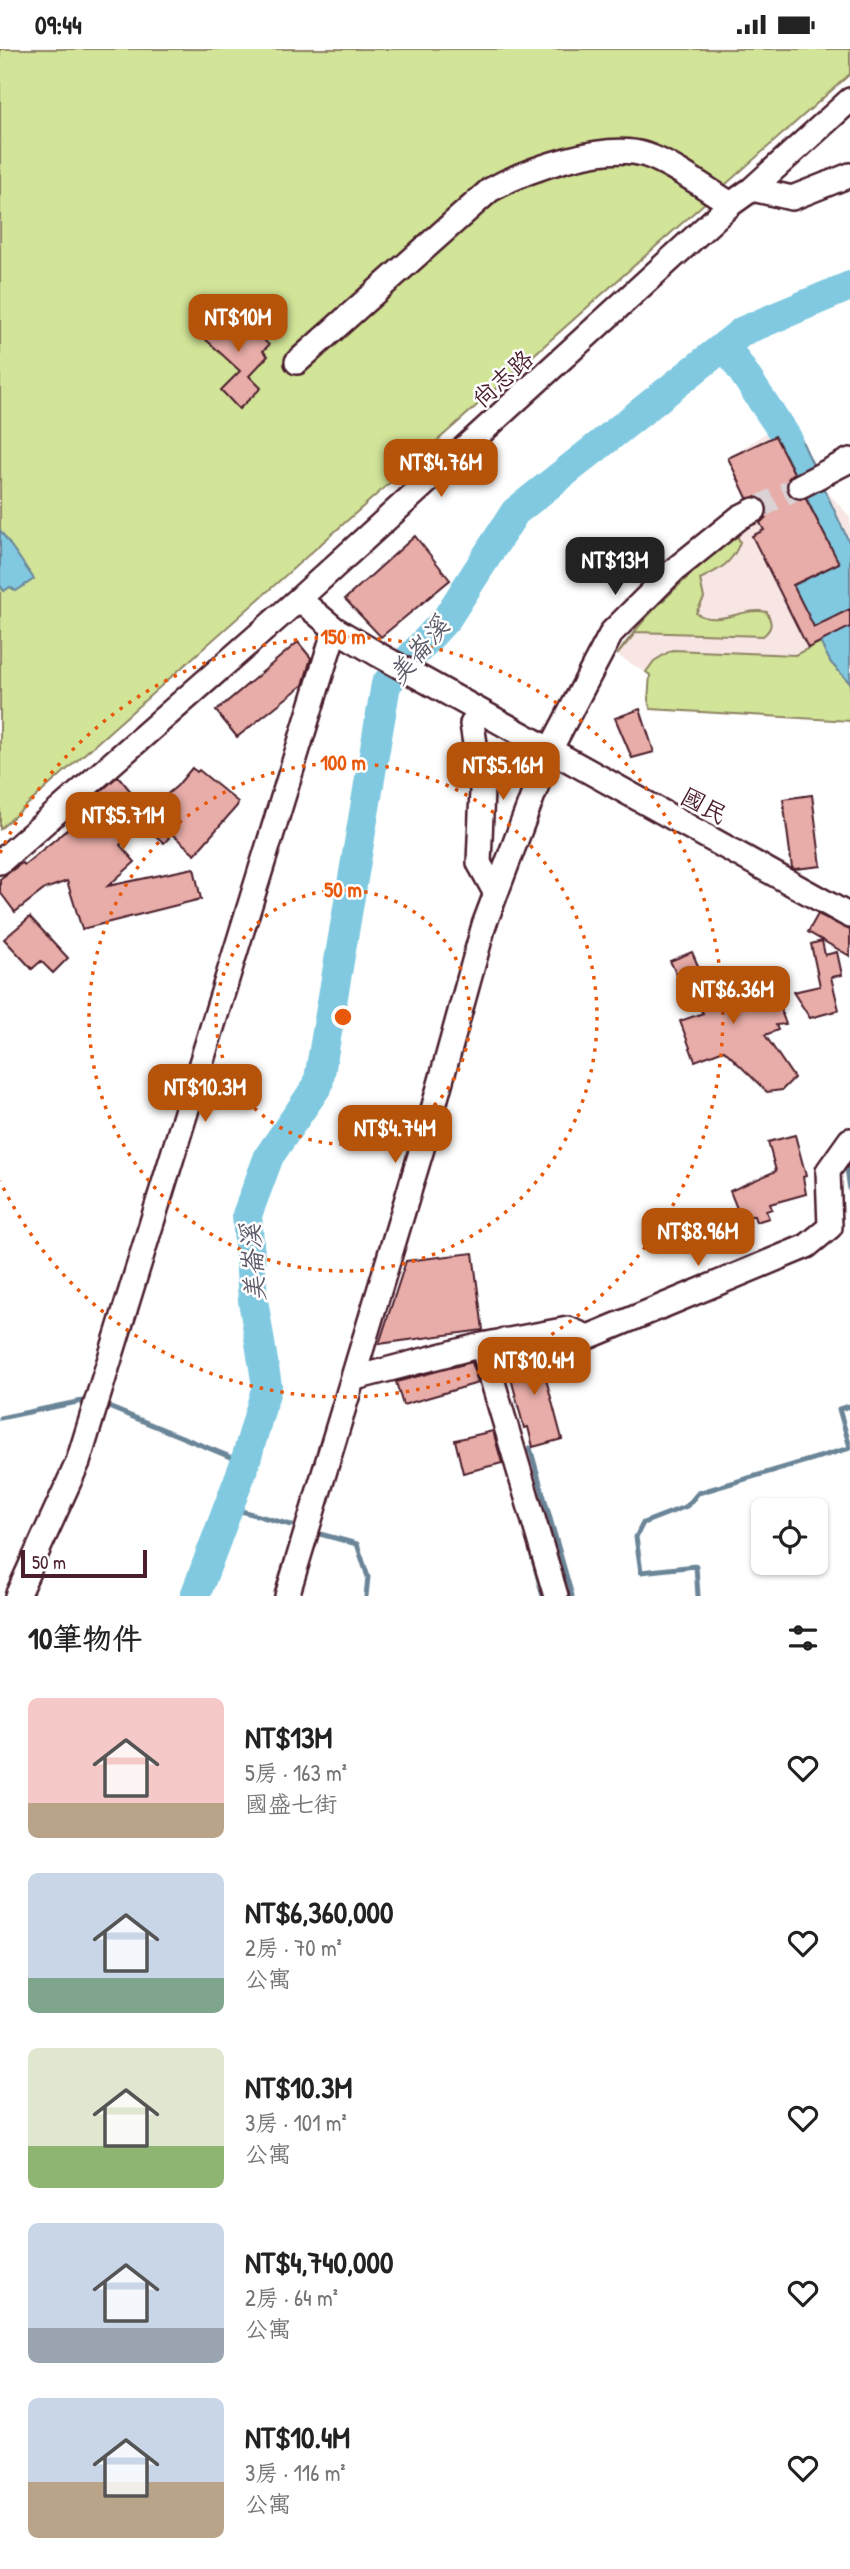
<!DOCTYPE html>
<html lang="zh-TW">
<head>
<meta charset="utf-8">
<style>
  :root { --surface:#fff; --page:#f2f2f2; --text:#222; --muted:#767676; --accent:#b45309 }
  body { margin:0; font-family:"Patrick Hand","LXGW WenKai TC",sans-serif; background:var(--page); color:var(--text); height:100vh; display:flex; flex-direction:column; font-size:26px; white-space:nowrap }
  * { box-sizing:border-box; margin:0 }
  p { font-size:23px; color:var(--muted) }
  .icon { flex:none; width:38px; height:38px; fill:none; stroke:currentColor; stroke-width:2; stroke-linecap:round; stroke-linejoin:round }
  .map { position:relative; height:1547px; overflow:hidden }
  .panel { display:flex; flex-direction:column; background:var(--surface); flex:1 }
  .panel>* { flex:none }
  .tools { position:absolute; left:751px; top:1449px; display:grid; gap:14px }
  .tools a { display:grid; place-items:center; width:77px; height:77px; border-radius:10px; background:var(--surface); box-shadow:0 2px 5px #0004; font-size:35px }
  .scale { position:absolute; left:21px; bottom:18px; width:126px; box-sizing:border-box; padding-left:7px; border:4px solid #4a1f2b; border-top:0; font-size:19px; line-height:24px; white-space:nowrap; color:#4a1f2b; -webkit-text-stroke:5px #fff; paint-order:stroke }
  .price { position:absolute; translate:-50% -60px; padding:0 16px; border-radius:14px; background:var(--accent); color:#fff; font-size:23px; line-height:46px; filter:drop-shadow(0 2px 4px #0008) }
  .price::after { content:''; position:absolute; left:50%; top:42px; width:21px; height:16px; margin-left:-10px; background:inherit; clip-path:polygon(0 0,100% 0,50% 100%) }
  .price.active { background:#222; color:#fff }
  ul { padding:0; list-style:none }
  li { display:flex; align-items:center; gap:21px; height:175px; padding:0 28px }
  li span { display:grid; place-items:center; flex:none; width:196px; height:140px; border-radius:10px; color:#555 }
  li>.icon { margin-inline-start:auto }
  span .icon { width:84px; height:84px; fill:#fffc; stroke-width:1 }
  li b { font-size:30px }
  h2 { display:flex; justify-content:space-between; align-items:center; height:84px; padding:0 28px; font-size:30px }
  .status { display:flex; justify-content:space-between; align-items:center; height:49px; padding:0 35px; background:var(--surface); direction:ltr }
  .status svg { height:19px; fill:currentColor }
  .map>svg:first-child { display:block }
  .built { fill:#f8e6e5 }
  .green { fill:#d1e498; stroke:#8e8262; stroke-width:2 }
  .water { fill:#80c9e0; stroke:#6a8598; stroke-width:2 }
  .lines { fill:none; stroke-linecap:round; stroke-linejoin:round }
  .stream { stroke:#6a8598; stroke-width:5 }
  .river { stroke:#80c9e0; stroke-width:30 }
  .building { fill:#e8ada8; stroke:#4a1f2b; stroke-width:2 }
  .minor-tunnel { stroke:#dbd2d5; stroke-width:23; stroke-dasharray:23 11; stroke-linecap:butt }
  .minor-casing { stroke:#4a1f2b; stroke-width:28 }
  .minor { stroke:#fff; stroke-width:23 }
  .ring { fill:none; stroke:#e8590c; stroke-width:3.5; stroke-dasharray:3.5 7 }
  .labels { text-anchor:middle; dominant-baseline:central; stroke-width:5; stroke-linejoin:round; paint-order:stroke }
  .street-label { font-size:24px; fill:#4a1f2b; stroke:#fff }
  .water-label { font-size:26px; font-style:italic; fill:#5d5a6a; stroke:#fff }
  .centre { fill:#e8590c; stroke:#fff; stroke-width:3.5 }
  .ring-label { font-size:21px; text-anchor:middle; font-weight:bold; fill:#e8590c; stroke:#fff; stroke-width:5; stroke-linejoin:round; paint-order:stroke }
</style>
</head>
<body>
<div class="status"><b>09:44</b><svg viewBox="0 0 49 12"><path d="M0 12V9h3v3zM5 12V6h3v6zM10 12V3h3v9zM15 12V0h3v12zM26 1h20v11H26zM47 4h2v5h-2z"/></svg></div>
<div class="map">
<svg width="850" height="1547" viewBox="0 0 850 1547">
  <rect width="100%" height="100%" fill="#fff"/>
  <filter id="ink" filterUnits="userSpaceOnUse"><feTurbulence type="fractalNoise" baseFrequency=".0143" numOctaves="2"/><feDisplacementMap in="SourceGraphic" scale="14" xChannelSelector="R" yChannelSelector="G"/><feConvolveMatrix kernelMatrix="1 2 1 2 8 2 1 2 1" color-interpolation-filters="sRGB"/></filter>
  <g filter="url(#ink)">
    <path class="built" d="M794,374L822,437L850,468V672L651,660L648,651L650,626L617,606L635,580L673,539L736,484L758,471L728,409L770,381Z"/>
    <path class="green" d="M0,0H850V25L0,780Z
      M736,484L740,493C733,514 719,521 700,530L704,549L696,564C719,579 743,557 767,563C772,574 773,579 763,587L636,583L617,606C650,557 694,524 736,484Z
      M821,593L831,614L850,634V672L651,660L648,651L650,626L646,623L654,612L672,601L795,606Z"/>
    <path class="water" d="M794,375L850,495V634L831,614L791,538L838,514L774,382Z
      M0,481L34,530L16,542L10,538L4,542L0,536Z"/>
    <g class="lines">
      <path class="stream" d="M846,1112L850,1141
        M850,1357L839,1360L850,1398
        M111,1359L245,1414
        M0,1369L87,1351
        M530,1399L572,1547
        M227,1458L291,1476
        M320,1485L357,1495L368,1528L366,1547
        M531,1503L543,1547
        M698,1547L696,1517L641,1523L636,1488L643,1474L687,1457L698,1444L850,1399"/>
      <path class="river" d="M725,296L787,389
        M195,1547L245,1414L267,1337L253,1251L247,1166L269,1107L318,1036L386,635L447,569L515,463L743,282L850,237"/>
    </g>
    <path class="building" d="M229,258L269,296L263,302L268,307L249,327L261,339L239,360L221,341L240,322L202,287Z
      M775,387L794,424L788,430L787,443L793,449L806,450L839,514L793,536L814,578L850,560V578L808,599L752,487L764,481L760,474L766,468L767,455L761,449H747L728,409Z
      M415,487L450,531L381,588L345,550Z
      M298,593L311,609L303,636L237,688L216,662Z
      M640,660L654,703L632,709L615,669Z
      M192,719L197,723L199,721L238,753L237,757L195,805L167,781L165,784L169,789L164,794L144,777L120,796L135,813L108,837L194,819L201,850L82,880L67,832L45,840L15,863L0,843V830L22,814L24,816L75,774L71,769L118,727L147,762L177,737Z
      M812,746L821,817L795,820L792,819L783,750Z
      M818,865L850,881V907L808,883Z
      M30,868L68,909L53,924L41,912L32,920L4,890Z
      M822,892L825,906L837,903L842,926L831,928L839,961L810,969L793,943L820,937L811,895Z
      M692,903L705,933L717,924L735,952L772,939L786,975L776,976L778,981L765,986L794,1029L782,1041L767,1043L724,1001L695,1012L680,972L703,964L678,928L670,912Z
      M795,1086L806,1127L803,1128L806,1145L770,1155L772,1160L766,1162L769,1169L756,1173L754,1167H740L730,1142L776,1122L768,1093Z
      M473,1204L483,1281L379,1295L406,1212Z
      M538,1300L562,1390L533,1398L528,1378L524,1379L505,1306Z
      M472,1313L478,1334L403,1356L396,1333Z
      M493,1382L502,1414L463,1424L455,1391Z"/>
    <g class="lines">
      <path class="minor-tunnel" d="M754,461L800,437"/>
      <g class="minor-casing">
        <path id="minor" d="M752,140L792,149L850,126
          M297,313L490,141C526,121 606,92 646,106C671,114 708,141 731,155
          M800,437L850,411
          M299,550L335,580L379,606L850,867
          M472,675L482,741L479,814L495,843
          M0,813L299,550L731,155L752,140L850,51
          M482,1296L568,1280L588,1288L807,1197L830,1178L828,1122L850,1091
          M355,1329L482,1296L556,1547
          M17,1547L78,1413L335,580
          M287,1547L424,1093L484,876L550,701L612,583L673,522L740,468L754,461"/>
      </g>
      <use href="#minor" class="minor"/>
    </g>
  </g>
  <g class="ring">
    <circle cx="343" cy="968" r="127"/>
    <circle cx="343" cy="968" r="254"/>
    <path d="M0 804A380 380 0 1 1 0 1132"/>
  </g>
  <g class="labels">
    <g class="street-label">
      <text transform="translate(502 329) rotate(-42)">尚志路</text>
      <text transform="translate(704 756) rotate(29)">國民</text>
    </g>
    <g class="water-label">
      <text transform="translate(418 601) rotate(-50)">美崙溪</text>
      <text transform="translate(252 1214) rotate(-94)">美崙溪</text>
    </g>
  </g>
  <circle cx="343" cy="968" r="10" class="centre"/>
  <g class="ring-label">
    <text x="343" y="595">150 m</text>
    <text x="343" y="721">100 m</text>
    <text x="343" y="848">50 m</text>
  </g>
</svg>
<div class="tools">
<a><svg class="icon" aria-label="locate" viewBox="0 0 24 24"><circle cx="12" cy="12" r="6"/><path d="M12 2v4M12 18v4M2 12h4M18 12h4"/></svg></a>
</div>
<div class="scale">50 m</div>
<b class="price" style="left:238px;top:305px">NT$10M</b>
<b class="price" style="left:441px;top:450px">NT$4.76M</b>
<b class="price active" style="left:615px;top:548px">NT$13M</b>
<b class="price" style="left:503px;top:753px">NT$5.16M</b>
<b class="price" style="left:123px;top:803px">NT$5.71M</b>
<b class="price" style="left:733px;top:977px">NT$6.36M</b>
<b class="price" style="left:205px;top:1075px">NT$10.3M</b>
<b class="price" style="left:395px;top:1116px">NT$4.74M</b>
<b class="price" style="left:698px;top:1219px">NT$8.96M</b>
<b class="price" style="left:534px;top:1348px">NT$10.4M</b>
</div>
<section class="panel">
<h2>10筆物件<svg class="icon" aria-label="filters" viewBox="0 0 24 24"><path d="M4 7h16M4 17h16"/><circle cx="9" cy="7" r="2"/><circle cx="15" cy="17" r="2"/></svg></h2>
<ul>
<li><span style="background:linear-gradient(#f6c9c9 75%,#b9a48a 0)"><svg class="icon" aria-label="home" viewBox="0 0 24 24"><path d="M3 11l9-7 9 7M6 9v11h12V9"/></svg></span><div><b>NT$13M</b><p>5房 · 163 m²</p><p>國盛七街</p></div><svg class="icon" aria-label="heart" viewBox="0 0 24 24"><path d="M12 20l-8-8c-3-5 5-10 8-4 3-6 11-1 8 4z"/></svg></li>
<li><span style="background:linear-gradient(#c9d6e8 75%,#7fa58c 0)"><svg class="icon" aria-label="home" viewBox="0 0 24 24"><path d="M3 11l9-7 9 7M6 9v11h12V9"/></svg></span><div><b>NT$6,360,000</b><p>2房 · 70 m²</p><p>公寓</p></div><svg class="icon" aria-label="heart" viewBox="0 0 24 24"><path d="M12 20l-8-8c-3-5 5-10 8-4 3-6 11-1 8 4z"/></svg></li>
<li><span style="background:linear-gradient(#dfe7d0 70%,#8fb573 0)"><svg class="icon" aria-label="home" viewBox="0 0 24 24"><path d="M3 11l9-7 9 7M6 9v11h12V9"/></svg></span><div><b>NT$10.3M</b><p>3房 · 101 m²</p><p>公寓</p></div><svg class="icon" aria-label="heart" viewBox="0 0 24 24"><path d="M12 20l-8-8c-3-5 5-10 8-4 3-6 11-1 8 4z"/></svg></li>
<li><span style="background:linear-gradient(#c9d6e8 75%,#9aa5b1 0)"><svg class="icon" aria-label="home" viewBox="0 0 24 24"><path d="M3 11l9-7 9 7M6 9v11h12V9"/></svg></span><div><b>NT$4,740,000</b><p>2房 · 64 m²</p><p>公寓</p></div><svg class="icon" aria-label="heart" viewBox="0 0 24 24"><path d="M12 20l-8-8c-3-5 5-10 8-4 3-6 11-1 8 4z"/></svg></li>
<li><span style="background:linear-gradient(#c9d6e8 60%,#b9a48a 0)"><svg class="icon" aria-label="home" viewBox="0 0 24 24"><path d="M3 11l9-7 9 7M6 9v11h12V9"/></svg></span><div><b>NT$10.4M</b><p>3房 · 116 m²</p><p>公寓</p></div><svg class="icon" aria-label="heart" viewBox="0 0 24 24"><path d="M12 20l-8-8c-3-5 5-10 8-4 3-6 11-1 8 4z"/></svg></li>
</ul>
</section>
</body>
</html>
